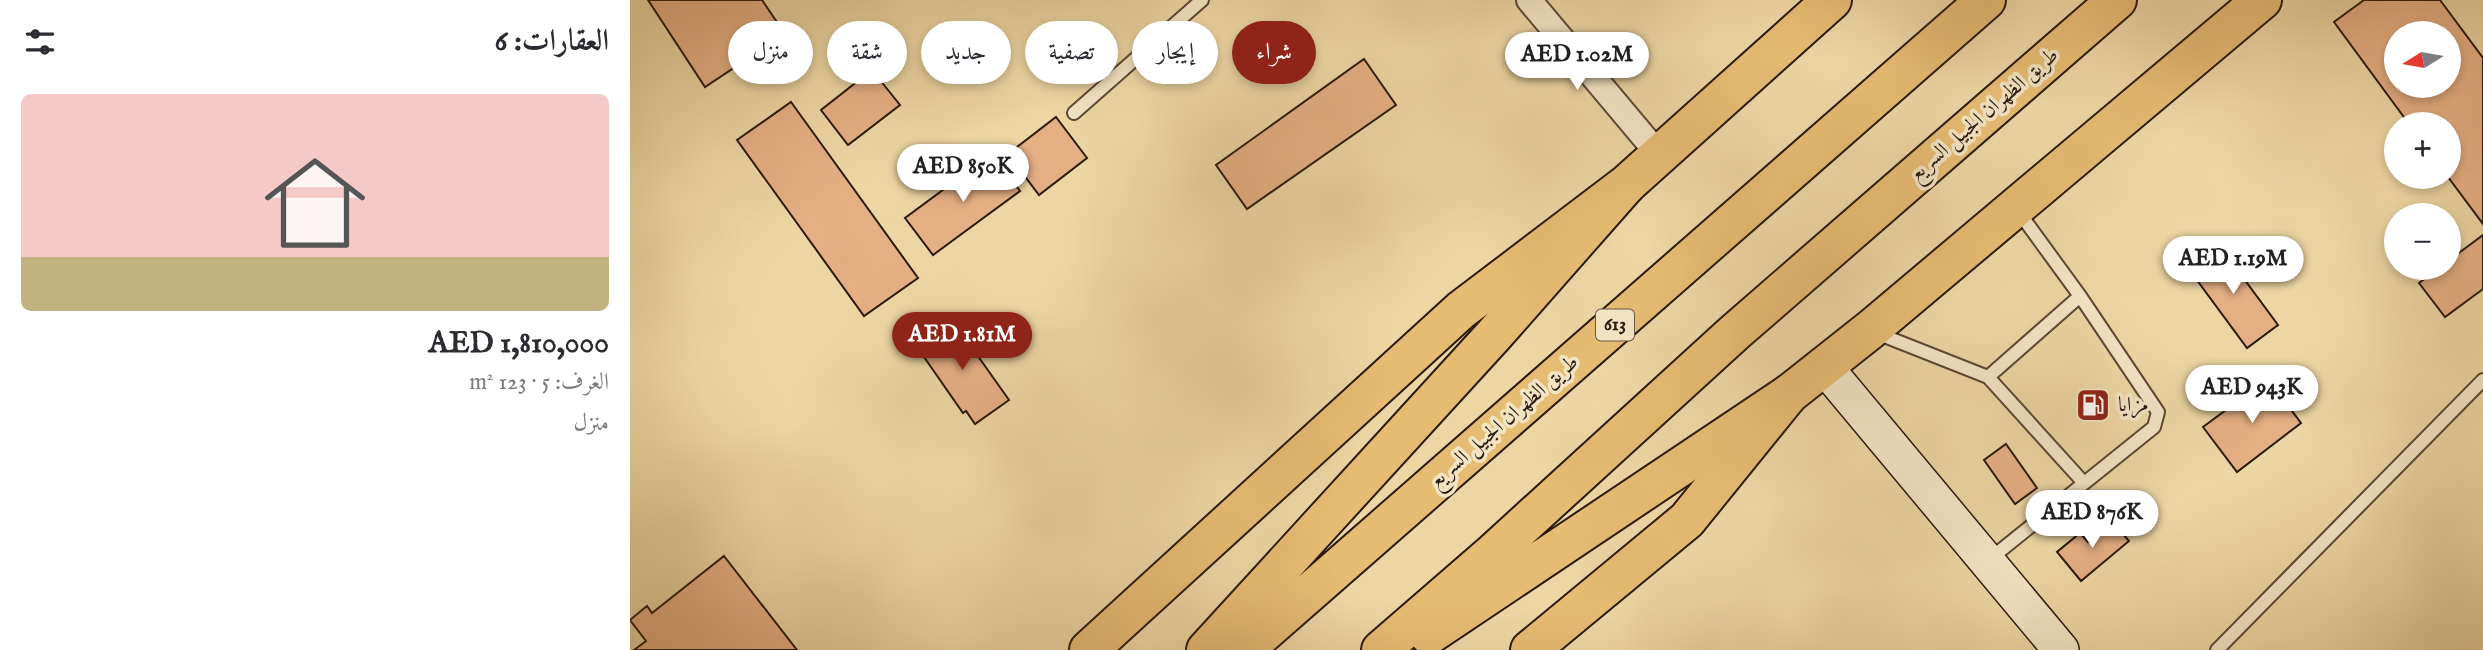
<!DOCTYPE html>
<html lang="ar">
<head>
<meta charset="utf-8">
<style>
  :root { --surface:#fff; --page:#f7f7f7; --text:#2b2b33; --muted:#7c7c81; --accent:#8f2418 }
  body { margin:0; font-family:"IM FELL English",Amiri,serif; background:var(--page); color:var(--text); direction:rtl; height:100vh; display:flex; flex-direction:column; font-size:26px; white-space:nowrap }
  * { box-sizing:border-box; margin:0 }
  p { font-size:23px; color:var(--muted) }
  .icon { flex:none; width:38px; height:38px; fill:none; stroke:currentColor; stroke-width:2; stroke-linecap:round; stroke-linejoin:round }
  .map { position:relative; flex:1; overflow:hidden; direction:ltr }
  .sheet { display:flex; flex-direction:column; background:var(--surface); width:630px }
  .sheet>* { flex:none }
  .guide { position:absolute; left:21px; top:21px; width:665px; height:63px; direction:rtl; display:flex; gap:14px }
  .needle { width:46px; rotate:259deg }
  .tools { position:absolute; left:1754px; top:21px; display:grid; gap:14px }
  .tools a { display:grid; place-items:center; width:77px; height:77px; border-radius:50%; background:var(--surface); box-shadow:0 4px 10px #0003; font-size:35px }
  .price { position:absolute; translate:-50% -60px; padding:0 16px; border-radius:24px; background:#fff; color:#222; font-size:23px; line-height:46px; filter:drop-shadow(0 2px 4px #0008) }
  .price::after { content:''; position:absolute; left:50%; top:42px; width:21px; height:16px; margin-left:-10px; background:inherit; clip-path:polygon(0 0,100% 0,50% 100%) }
  .price.current { background:var(--accent); color:#fff }
  ul { padding:0; list-style:none }
  li { display:grid; align-content:center; gap:14px; height:371px; padding:0 21px }
  li span { display:grid; place-items:center; height:217px; border-radius:10px; color:#555 }
  li>.icon { margin-inline-start:auto }
  span .icon { width:126px; height:126px; fill:#fffc; stroke-width:1 }
  li b { font-size:30px }
  h2 { display:flex; justify-content:space-between; align-items:center; height:84px; padding:0 21px; font-size:30px }
  .chip { padding:0 24px; border-radius:32px; background:var(--surface); box-shadow:0 4px 10px #0003; font-size:24px; line-height:63px }
  .chip.current { background:var(--accent); color:#fff }
  main { display:flex; flex:1; min-height:0 }
  .map>svg:first-child { display:block }
  .building { fill:#e5af84; stroke:#2a190f; stroke-width:2; fill-rule:evenodd }
  .lines { fill:none; stroke-linecap:round; stroke-linejoin:round }
  .lane-casing { stroke:#5b4834; stroke-width:16 }
  .street-casing { stroke:#5b4834; stroke-width:28 }
  .secondary-casing { stroke:#2a190f; stroke-width:38 }
  .primary-casing { stroke:#2a190f; stroke-width:42 }
  .highway-casing { stroke:#2a190f; stroke-width:42 }
  .lane { stroke:#f3e4c4; stroke-width:12 }
  .street { stroke:#f3e4c4; stroke-width:24 }
  .secondary { stroke:#f3e4c4; stroke-width:35 }
  .primary { stroke:#e6bb72; stroke-width:38 }
  .highway { stroke:#e6bb72; stroke-width:38 }
  .labels { text-anchor:middle; dominant-baseline:central; stroke-width:7; stroke-linejoin:round; paint-order:stroke }
  .shield { fill:#f3e4c4; stroke:#665645; stroke-width:2 }
  .shield-label { font-size:19px; font-weight:bold; fill:#2a190f }
  .street-label { font-size:21px; fill:#2a190f; stroke:#f3e4c4 }
  .poi-label { font-size:21px; fill:#2a190f; stroke:#f3e4c4; text-anchor:start }
</style>
</head>
<body>
<main>
<div class="map">
<svg width="1853" height="650" viewBox="0 0 1853 650">
  <rect width="100%" height="100%" fill="#edd6a4"/>
  <filter id="stains"><feTurbulence type="fractalNoise" baseFrequency=".00286" numOctaves="4"/><feColorMatrix values="0 0 0 0 .2 0 0 0 0 .09 0 0 0 0 .02 0 0 0 .5 -.17"/></filter>
  <radialGradient id="worn" r=".72"><stop offset=".6" stop-color="#630" stop-opacity="0"/><stop offset="1" stop-color="#630" stop-opacity=".3"/></radialGradient>
  <path class="building" d="M18,0H132L155,34L75,87Z
    M1734,0H1810L1853,58V224L1818,177V124H1779L1704,22ZM1766,33H1818V86H1766Z
    M734,59L766,105L617,209L586,165Z
    M242,70L270,105L218,145L191,110Z
    M161,102L288,278L234,316L107,140Z
    M426,117L457,158L409,195L378,154Z
    M363,153L390,191L303,255L275,218Z
    M1853,235V289L1815,317L1789,283L1810,268H1818V261Z
    M1589,245L1648,325L1617,348L1558,268Z
    M321,318L379,400L345,424L336,411L333,413L285,344Z
    M1638,379L1671,423L1607,472L1573,427Z
    M1376,444L1407,488L1385,504L1354,460Z
    M1482,521L1499,541L1451,581L1427,552L1450,533L1458,542Z
    M94,556L167,650H4L16,641L0,620L17,606L22,613Z"/>
  <g class="lines">
    <g class="lane-casing">
      <path id="lane" d="M444,113L572,0
        M1244,332L1358,377L1450,296
        M1358,377L1454,483
        M1360,559L1524,427L1528,412L1450,296L1388,211
        M1587,650L1853,380"/>
    </g>
    <g class="street-casing">
      <path id="street" d="M899,0L1030,156"/>
    </g>
    <g class="secondary-casing">
      <path id="secondary" d="M1194,366L1431,650"/>
    </g>
    <g class="primary-casing">
      <path id="primary" d="M459,650L831,310L997,184L1202,0
        M900,650L1057,520L1159,394L1240,330L1632,0"/>
    </g>
    <g class="highway-casing">
      <path id="highway" d="M799,635L1159,394
        M576,650L864,335L997,184
        M614,650L1356,0
        M751,650L864,552L1104,333L1487,0"/>
    </g>
    <use href="#lane" class="lane"/>
    <use href="#street" class="street"/>
    <use href="#secondary" class="secondary"/>
    <use href="#primary" class="primary"/>
    <use href="#highway" class="highway"/>
  </g>
  <defs>
    <g id="fuel-square" transform="scale(1.75)"><rect x="-9" y="-9" width="18" height="18" rx="4" fill="#8f2418" stroke="#f3e4c4"/><path d="M-5.5-6h7V0h2V4h1.3V-2.5L3-4.5l.8-.8L6-3V5H2.5V1h-1V6h-7ZM-4.2-4.7v3.2H.2V-4.7Z" fill="#fff"/></g>
  </defs>
  <g fill-rule="evenodd">
    <use href="#fuel-square" x="1463" y="405"/>
  </g>
  <g class="labels">
    <rect class="shield" x="966" y="309.5" width="38" height="31" rx="5"/>
    <g class="shield-label">
      <text x="985" y="325">613</text>
    </g>
    <g class="street-label">
      <text transform="translate(1354 115) rotate(-41)">طريق الظهران الجبيل السريع</text>
      <text transform="translate(874 422) rotate(-41)">طريق الظهران الجبيل السريع</text>
    </g>
    <g class="poi-label">
      <text x="1488" y="405">مزايا</text>
    </g>
  </g>
  <rect width="100%" height="100%" filter="url(#stains)"/>
  <rect width="100%" height="100%" fill="url(#worn)"/>
</svg>
<div class="tools">
<a><svg class="needle" viewBox="-14 -14 28 28"><path d="M0-13l5 13h-10z" fill="#e53935"/><path d="M0 13l5-13h-10z" fill="#7c7c81"/></svg></a>
<a>+</a>
<a>−</a>
</div>
<b class="price" style="left:947px;top:92px">AED 1.02M</b>
<b class="price" style="left:333px;top:204px">AED 850K</b>
<b class="price" style="left:1603px;top:296px">AED 1.19M</b>
<b class="price current" style="left:332px;top:372px">AED 1.81M</b>
<b class="price" style="left:1622px;top:425px">AED 943K</b>
<b class="price" style="left:1462px;top:550px">AED 876K</b>
<div class="guide">
<a class="chip current">شراء</a>
<a class="chip">إيجار</a>
<a class="chip">تصفية</a>
<a class="chip">جديد</a>
<a class="chip">شقة</a>
<a class="chip">منزل</a>
</div>
</div>
<section class="sheet">
<h2>العقارات: 6<svg class="icon" aria-label="filters" viewBox="0 0 24 24"><path d="M4 7h16M4 17h16"/><circle cx="9" cy="7" r="2"/><circle cx="15" cy="17" r="2"/></svg></h2>
<ul>
<li><span style="background:linear-gradient(#f6c9c9 75%,#c2b280 0)"><svg class="icon" aria-label="home" viewBox="0 0 24 24"><path d="M3 11l9-7 9 7M6 9v11h12V9"/></svg></span><div><b>AED 1,810,000</b><p>الغرف: 5 · 123 m²</p><p>منزل</p></div></li>
</ul>
</section>
</main>
</body>
</html>
